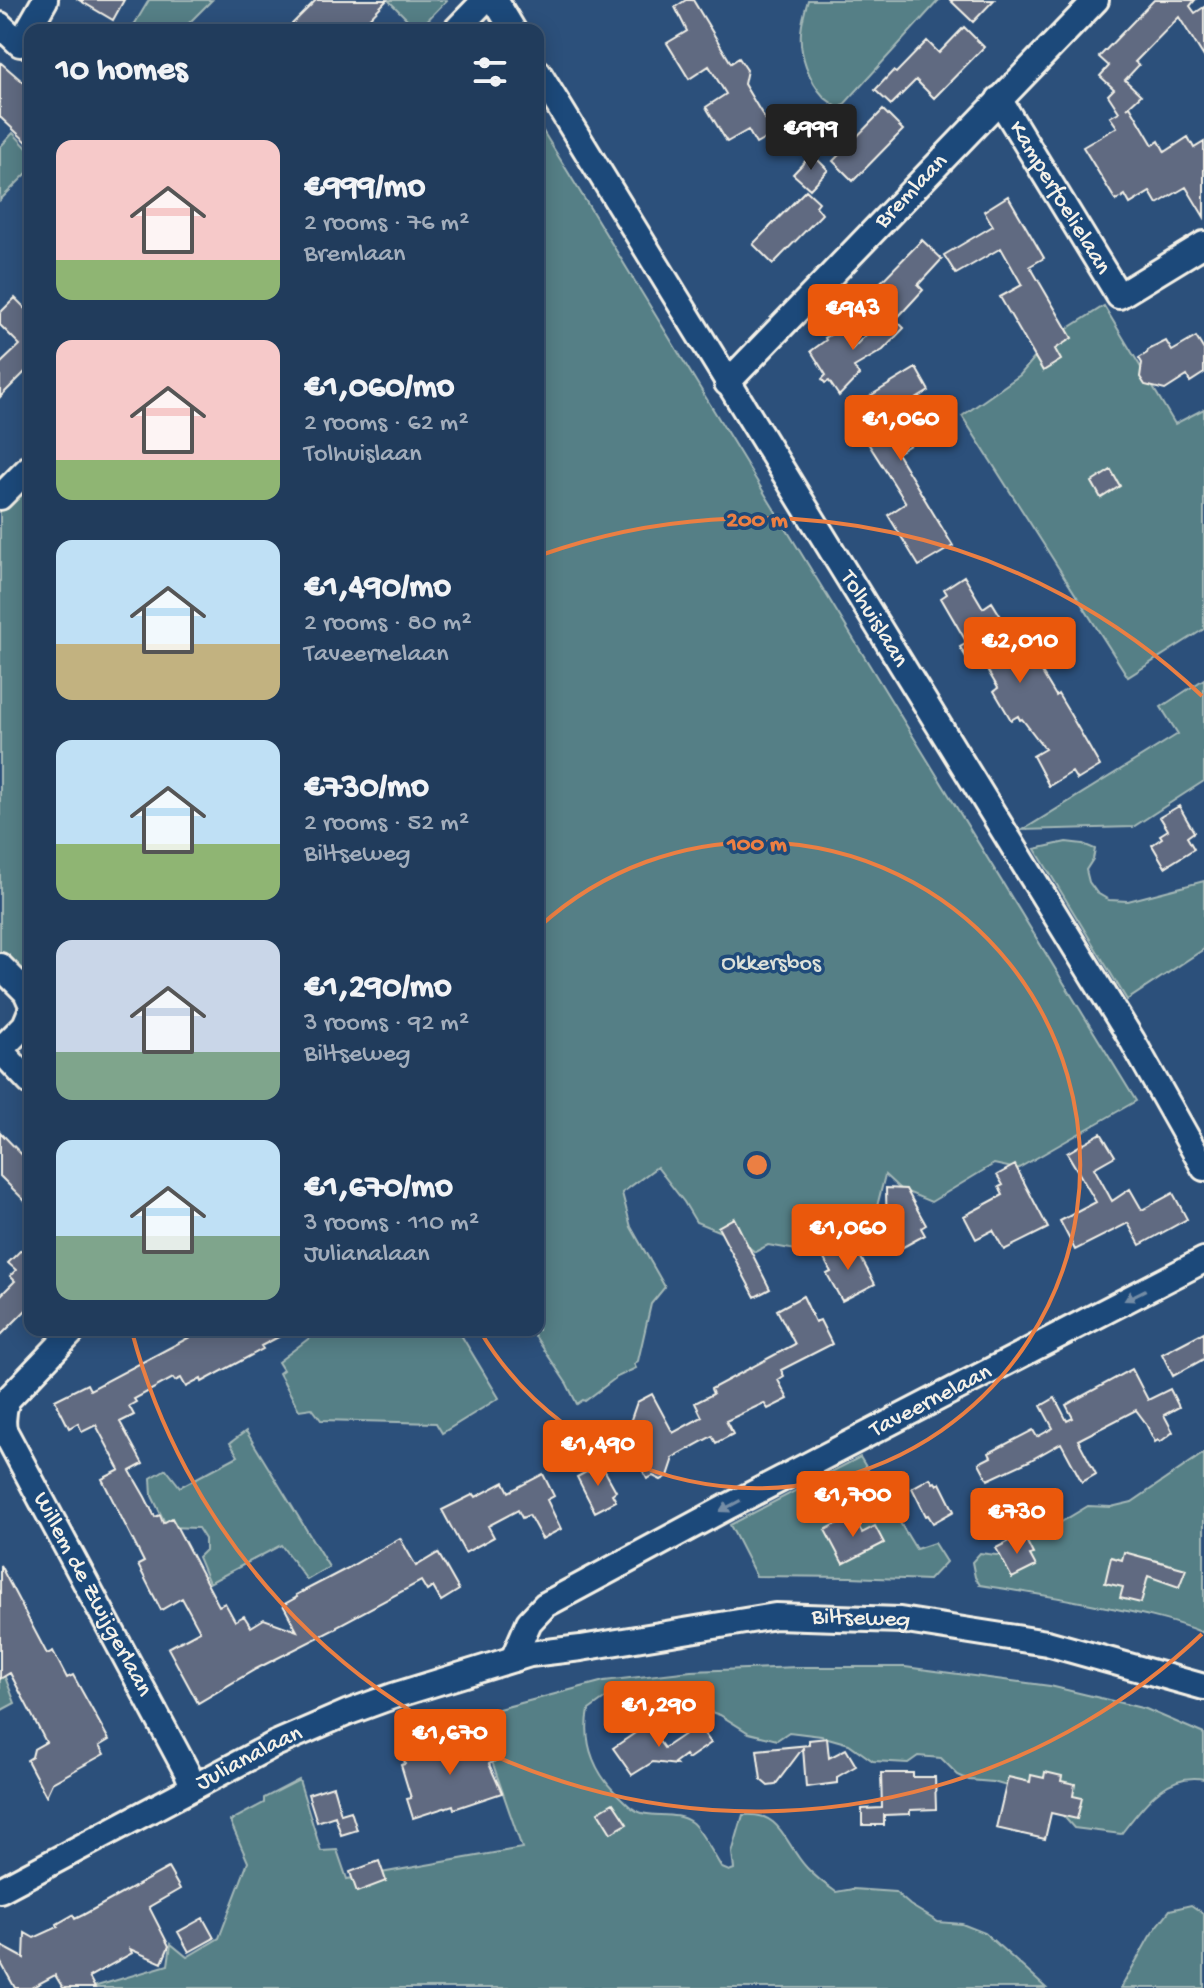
<!DOCTYPE html>
<html lang="en">
<head>
<meta charset="utf-8">
<style>
  :root { --surface:#213c5c; --page:#294362; --text:#f1f3f6; --muted:#a2adbb; --line:#3e5672; --accent:#ea580c }
  body { margin:0; font-family:"Gochi Hand",sans-serif; background:var(--page); color:var(--text); height:100vh; display:flex; flex-direction:column; font-size:30px; white-space:nowrap }
  * { box-sizing:border-box; margin:0 }
  p { font-size:26px; color:var(--muted) }
  .icon { flex:none; width:44px; height:44px; fill:none; stroke:currentColor; stroke-width:2; stroke-linecap:round; stroke-linejoin:round }
  .map { position:relative; flex:1; overflow:hidden }
  .panel { position:absolute; left:24px; top:24px; width:520px; height:1312px; display:flex; flex-direction:column; background:var(--surface); border-radius:16px; box-shadow:0 4px 20px #0003,0 0 0 2px var(--line) }
  .panel>* { flex:none }
  .price { position:absolute; translate:-50% -68px; padding:0 18px; border-radius:8px; background:var(--accent); color:#fff; font-size:26px; line-height:52px; filter:drop-shadow(0 2px 4px #0008) }
  .price::after { content:''; position:absolute; left:50%; top:48px; width:24px; height:18px; margin-left:-12px; background:inherit; clip-path:polygon(0 0,100% 0,50% 100%) }
  .price.active { background:#222; color:#fff }
  ul { padding:0; list-style:none }
  li { display:flex; align-items:center; gap:24px; height:200px; padding:0 32px }
  li span { display:grid; place-items:center; flex:none; width:224px; height:160px; border-radius:16px; color:#555 }
  li>.icon { margin-inline-start:auto }
  span .icon { width:96px; height:96px; fill:#fffc; stroke-width:1 }
  li b { font-size:34px }
  h2 { display:flex; justify-content:space-between; align-items:center; height:96px; padding:0 32px; font-size:34px }
  .map>svg:first-child { display:block }
  .green { fill:#557f86; stroke:#a4b8b7; stroke-width:2 }
  .building { fill:#606a81; stroke:#f4f1e8; stroke-width:2 }
  .lines { fill:none; stroke-linecap:round; stroke-linejoin:round }
  .minor-casing { stroke:#f4f1e8; stroke-width:30 }
  .minor { stroke:#1f4a7a; stroke-width:24 }
  .oneway { fill:#748da6 }
  .ring { fill:none; stroke:#eb7f43; stroke-width:4 }
  .labels { text-anchor:middle; dominant-baseline:central; stroke-width:7; stroke-linejoin:round; paint-order:stroke }
  .street-label { font-size:24px; fill:#f4f1e8; stroke:#1f4a7a }
  .park-label { font-size:24px; fill:#dce0d9; stroke:#1f4a7a }
  .centre { fill:#eb7f43; stroke:#1f4a7a; stroke-width:4 }
  .ring-label { font-size:24px; text-anchor:middle; font-weight:bold; fill:#eb7f43; stroke:#1f4a7a; stroke-width:7; stroke-linejoin:round; paint-order:stroke }
</style>
</head>
<body>
<div class="map">
<svg width="1204" height="1988" viewBox="0 0 1204 1988">
  <rect width="100%" height="100%" fill="#2c507b"/>
  <filter id="ink" filterUnits="userSpaceOnUse"><feTurbulence type="fractalNoise" baseFrequency=".0125" numOctaves="2"/><feDisplacementMap in="SourceGraphic" scale="16" xChannelSelector="R" yChannelSelector="G"/><feConvolveMatrix kernelMatrix="1 2 1 2 8 2 1 2 1" color-interpolation-filters="sRGB"/></filter>
  <g filter="url(#ink)">
    <path class="green" d="M149,0H212L182,30H131Z
      M388,0H447L418,30Z
      M808,0H939L840,109C835,105 828,101 824,97C809,81 799,53 801,32C802,21 805,10 808,0Z
      M538,123L1136,1101L1017,1169L994,1164L931,1202L900,1189L885,1175L871,1230L836,1257L768,1245L755,1252L738,1239L696,1222L684,1202L657,1167L622,1193L631,1227L665,1287L651,1304L638,1361L634,1364L636,1368L617,1377L585,1401L583,1400L577,1404L567,1384L531,1330H538Z
      M13,133L30,151V170L0,200V147Z
      M1104,306L1175,424L1204,409V629L1128,677L962,416L1020,375L1036,356L1061,333Z
      M30,474V986L0,958V505Z
      M1204,679V781L1133,827L1023,830L1178,734L1161,707Z
      M1066,842L1083,844L1095,849L1093,859L1086,870L1089,882L1097,893L1109,900L1128,901L1204,881V949L1127,1000L1035,849Z
      M309,1330H458L499,1398L442,1433L436,1423L321,1420L312,1408L299,1410L279,1373L283,1370L278,1362L312,1336Z
      M246,1431L329,1567L307,1580L281,1545L209,1583L198,1557L205,1550V1539L198,1528L167,1527L152,1496L151,1478L166,1469L180,1487L238,1456L230,1443Z
      M1204,1453V1633C1170,1619 1133,1612 1096,1605C1057,1597 1019,1591 980,1585L975,1577L972,1562L980,1553L996,1555L1008,1554L1088,1506L1111,1507L1132,1502Z
      M860,1457L916,1549L934,1543L946,1562L929,1580L850,1577L756,1576L730,1525Z
      M0,1664L15,1703L0,1711Z
      M798,1667H905L1050,1686L1146,1709L1204,1734V1779C1165,1772 1142,1807 1121,1834L1074,1828L1059,1811L1028,1792L993,1782L969,1780L958,1775L941,1758L918,1756L908,1763L873,1761L849,1744L821,1736L789,1732L777,1740L749,1733L720,1715L690,1705L644,1696L610,1695L589,1710C582,1745 596,1776 622,1799C628,1805 634,1811 642,1813C657,1817 677,1812 691,1822C700,1828 715,1857 722,1868L729,1871L734,1869L732,1853L743,1815C783,1811 784,1844 807,1868C815,1877 826,1885 836,1892L853,1889L895,1892L910,1905L938,1922L962,1924L985,1933L1046,1988H90L168,1965L171,1944L187,1957L219,1938L248,1862L230,1821L264,1803V1798L299,1780L321,1851L337,1850L347,1879L522,1848L476,1715L604,1681L691,1671Z
      M1191,1905L1204,1914V1988H1121L1150,1936L1170,1910Z"/>
    <path class="building" d="M79,0H124L113,20Z
      M316,0H387L358,30H286Z
      M686,0H693L731,63L739,58L747,70L744,84L774,134L756,144L748,130L727,142L706,107L726,94L709,66L689,79L667,43L687,31L675,7Z
      M950,0H994L973,22Z
      M1154,0H1195L1190,6L1195,13L1204,7V57L1179,17L1135,62L1139,65L1125,80L1141,95L1127,108L1130,106L1153,145L1159,141L1165,152L1188,137L1194,148L1204,142V217L1186,187L1157,204L1150,192L1130,204L1125,195L1116,201L1083,147L1117,127L1110,117L1119,112L1108,95L1114,89L1100,76L1109,66L1099,57Z
      M964,27L984,47L934,98L916,80L891,105L875,90L893,71L896,73L927,41L939,53Z
      M0,62L30,88V145L0,117Z
      M883,110L903,130L853,181L833,161Z
      M812,154L828,170L810,189L793,174Z
      M806,190L819,202L816,206L822,214L773,264L753,244Z
      M1008,196L1044,258L1030,266L1072,338L1055,349L1061,360L1043,371L1000,297L1022,285L1001,248L956,274L944,255L993,226L984,211Z
      M922,240L942,259L918,285L923,290L899,316L872,291Z
      M15,298L30,313V367L0,397V364L20,345L0,325V313Z
      M888,312L904,328L883,350L854,367L859,375L839,396L829,381L825,383L822,379L826,375L811,351L826,340L825,338L840,329L852,349Z
      M1196,337L1204,350V373L1190,382L1187,376L1165,390L1145,385L1140,377L1142,363L1139,358L1147,353L1148,350L1166,341L1172,351Z
      M916,368L929,391L896,411L915,442L897,453L953,546L919,566L888,515L906,503L847,410Z
      M1111,470L1120,486L1101,498L1092,482Z
      M964,576L983,608L992,602L1022,651L1025,649L1030,658L1032,656L1056,696L1058,694L1070,714L1100,766L1077,780L1072,772L1049,786L1033,756L1045,749L1022,719L1020,720L1018,716L1011,720L994,691L998,688L979,656L969,662L960,647L967,643L941,598L947,594L944,589Z
      M1179,806L1194,832L1187,837L1194,849L1165,867L1152,845L1162,838L1160,835L1168,830L1160,817Z
      M0,1132L30,1163V1206L0,1176Z
      M1101,1133L1115,1156L1094,1168L1112,1201L1130,1189L1142,1210L1173,1193L1187,1219L1140,1245L1128,1223L1075,1250L1060,1221L1096,1202L1067,1153Z
      M1015,1165L1048,1228L1004,1250L993,1230L976,1239L964,1216L1003,1195L999,1187L1003,1185L997,1175Z
      M886,1188L906,1189L926,1225L921,1228L925,1235L894,1252L887,1238Z
      M734,1218L770,1289L755,1297L718,1227Z
      M853,1243L875,1284L842,1301L827,1274L831,1272L824,1259Z
      M21,1250L28,1258L30,1256V1306L0,1336V1296L15,1281L10,1276L16,1270L8,1263Z
      M803,1296L815,1322L820,1320L832,1344L781,1370L784,1376L778,1380L788,1399L768,1409L764,1403L726,1421L733,1434L716,1443L712,1436L672,1458L673,1461L668,1476L661,1480L653,1476L647,1479L625,1437L637,1402L652,1394L673,1433L702,1417L695,1403L713,1394L711,1389L795,1344L777,1310Z
      M186,1330H292L261,1346L263,1349L202,1382L201,1379L186,1387L181,1378L175,1381L173,1378L134,1399L136,1402L129,1406L134,1415L120,1422L143,1464L130,1471L145,1497L155,1517L160,1515L163,1523L172,1518L219,1606L225,1603L235,1621L244,1616L251,1627L264,1619L297,1631L283,1605L297,1597L296,1595L346,1569L400,1538L416,1566L438,1553L459,1590L441,1601L433,1587L427,1591L421,1581L337,1626V1628L256,1669L198,1703L168,1648L200,1631L182,1598L161,1610L138,1565L144,1562L102,1479L120,1470L96,1425L82,1432L78,1423L69,1428L55,1400L87,1384L90,1390L190,1337Z
      M1204,1332V1359L1173,1376L1162,1354Z
      M1132,1369L1148,1400L1170,1389L1179,1407L1164,1415L1173,1432L1168,1436L1160,1442L1158,1440L1155,1442L1145,1422L1136,1410L1078,1440L1096,1474L1082,1482L1061,1443L1029,1461L988,1480L979,1463L991,1457L989,1453L1033,1430L1037,1437L1053,1428L1041,1406L1055,1398L1067,1421L1073,1418L1066,1405Z
      M601,1464L616,1491L612,1494L616,1501L595,1512L577,1477Z
      M543,1474L554,1496L547,1500L561,1529L542,1539L529,1515L522,1518L518,1510L488,1526L494,1537L465,1553L442,1510L474,1494L476,1497L504,1482L509,1492Z
      M930,1478L933,1483L935,1482L937,1485L940,1483L954,1511L933,1523L928,1515L926,1516L912,1488Z
      M853,1515L862,1533L875,1526L884,1543L843,1564L825,1530Z
      M1023,1534L1033,1554L1030,1555L1036,1566L1012,1578L996,1548Z
      M1124,1552L1186,1569L1179,1587L1148,1576L1141,1603L1120,1598L1123,1587L1105,1583L1111,1557L1122,1560Z
      M0,1565L47,1654L53,1651L67,1678L73,1675L109,1740L99,1746L104,1754L52,1783L46,1796L27,1760L32,1757L34,1749L46,1742L10,1673L0,1679Z
      M647,1725L664,1748L698,1725L711,1743L688,1759L685,1755L674,1763L676,1765L653,1762L632,1775L613,1748Z
      M485,1734L495,1761L489,1764L502,1793L454,1809L453,1805L413,1818L407,1799L411,1798L401,1765L405,1764L404,1759L426,1749L430,1751L443,1747L444,1750Z
      M827,1738L829,1758L846,1749L856,1766L837,1777V1783L806,1787L803,1748L775,1785L768,1786L761,1780L757,1750L809,1745V1740Z
      M1045,1772L1062,1776L1061,1781L1075,1784L1073,1796L1082,1798L1077,1819L1051,1813L1045,1839L996,1828L1008,1777L1030,1782L1031,1775L1044,1778Z
      M881,1773H913V1777H935L936,1809L910,1810V1814L884,1815V1825H862V1809L882,1808Z
      M333,1786L341,1814L351,1811L357,1830L341,1835L335,1816L317,1822L308,1794Z
      M613,1803L627,1824L611,1833L598,1812Z
      M379,1861L386,1881L357,1892L350,1872Z
      M168,1868L180,1889L149,1907L169,1946L162,1963L130,1949L132,1953L89,1977L95,1988H63L55,1975L31,1988H15L0,1961L2,1946L24,1958L25,1933L34,1938L58,1927L57,1924L73,1915L75,1919L83,1915Z
      M203,1918L214,1938L189,1952L178,1932Z"/>
    <g class="lines">
      <g class="minor-casing">
        <g id="minor">
          <path d="M495,0L513,30"/>
          <path d="M0,25L20,44L45,0"/>
          <path d="M456,30L485,0"/>
          <path id="s1" d="M538,72L1132,1040L1204,1168"/>
          <path id="s2" d="M999,99L1119,296L1204,244"/>
          <path id="s3" d="M727,383L1096,0"/>
          <path d="M0,497L30,467"/>
          <path d="M0,966L26,992L30,1001"/>
          <path d="M30,1013L25,1025L0,1050L30,1082"/>
          <path id="s4" d="M74,1330L7,1400C3,1411 2,1419 4,1430L187,1772L193,1787"/>
          <path id="s5" d="M513,1659L529,1622L545,1605L727,1507L1204,1260"/>
          <path id="s6" d="M0,1890L275,1744L349,1712L393,1696L530,1654L581,1648L775,1616L900,1620L1047,1643L1204,1687"/>
        </g>
      </g>
      <use href="#minor" class="minor"/>
    </g>
    <defs><path id="oneway-solid" d="M-6-.8H1V-3.2L6.5 0L1 3.2V.8H-6Z" transform="scale(2)"/></defs>
    <g class="oneway">
      <use href="#oneway-solid" transform="translate(1135 1295) rotate(153)"/>
      <use href="#oneway-solid" transform="translate(730 1506) rotate(152)"/>
    </g>
  </g>
  <g class="ring">
    <path d="M539 927A323 323 0 1 1 480 1331"/>
    <path d="M1202 1634A647 647 0 0 1 132 1332M541 555A647 647 0 0 1 1202 696"/>
  </g>
  <g class="labels">
    <g class="street-label">
      <text stroke="none"><textPath href="#s3" startOffset="266">Bremlaan</textPath></text>
      <text stroke="none"><textPath href="#s2" startOffset="116">Kamperfoelielaan</textPath></text>
      <text stroke="none"><textPath href="#s1" startOffset="642">Tolhuislaan</textPath></text>
      <text stroke="none"><textPath href="#s5" startOffset="500">Taveernelaan</textPath></text>
      <text stroke="none"><textPath href="#s4" startOffset="314">Willem de Zwijgerlaan</textPath></text>
      <text stroke="none"><textPath href="#s6" startOffset="916">Biltseweg</textPath></text>
      <text stroke="none"><textPath href="#s6" startOffset="282">Julianalaan</textPath></text>
    </g>
    <g class="park-label">
      <text x="771" y="964">Okkersbos</text>
    </g>
  </g>
  <circle cx="757" cy="1165" r="12" class="centre"/>
  <g class="ring-label">
    <text x="757" y="526">200 m</text>
    <text x="757" y="850">100 m</text>
  </g>
</svg>
<b class="price active" style="left:811px;top:172px">€999</b>
<b class="price" style="left:853px;top:352px">€943</b>
<b class="price" style="left:901px;top:463px">€1,060</b>
<b class="price" style="left:1020px;top:685px">€2,010</b>
<b class="price" style="left:848px;top:1272px">€1,060</b>
<b class="price" style="left:598px;top:1488px">€1,490</b>
<b class="price" style="left:853px;top:1539px">€1,700</b>
<b class="price" style="left:1017px;top:1556px">€730</b>
<b class="price" style="left:659px;top:1749px">€1,290</b>
<b class="price" style="left:450px;top:1777px">€1,670</b>
<section class="panel">
<h2>10 homes<svg class="icon" aria-label="filters" viewBox="0 0 24 24"><path d="M4 7h16M4 17h16"/><circle cx="9" cy="7" r="2"/><circle cx="15" cy="17" r="2"/></svg></h2>
<ul>
<li><span style="background:linear-gradient(#f6c9c9 75%,#8fb573 0)"><svg class="icon" aria-label="home" viewBox="0 0 24 24"><path d="M3 11l9-7 9 7M6 9v11h12V9"/></svg></span><div><b>€999/mo</b><p>2 rooms · 76 m²</p><p>Bremlaan</p></div></li>
<li><span style="background:linear-gradient(#f6c9c9 75%,#8fb573 0)"><svg class="icon" aria-label="home" viewBox="0 0 24 24"><path d="M3 11l9-7 9 7M6 9v11h12V9"/></svg></span><div><b>€1,060/mo</b><p>2 rooms · 62 m²</p><p>Tolhuislaan</p></div></li>
<li><span style="background:linear-gradient(#bfe0f5 65%,#c2b280 0)"><svg class="icon" aria-label="home" viewBox="0 0 24 24"><path d="M3 11l9-7 9 7M6 9v11h12V9"/></svg></span><div><b>€1,490/mo</b><p>2 rooms · 80 m²</p><p>Taveernelaan</p></div></li>
<li><span style="background:linear-gradient(#bfe0f5 65%,#8fb573 0)"><svg class="icon" aria-label="home" viewBox="0 0 24 24"><path d="M3 11l9-7 9 7M6 9v11h12V9"/></svg></span><div><b>€730/mo</b><p>2 rooms · 52 m²</p><p>Biltseweg</p></div></li>
<li><span style="background:linear-gradient(#c9d6e8 70%,#7fa58c 0)"><svg class="icon" aria-label="home" viewBox="0 0 24 24"><path d="M3 11l9-7 9 7M6 9v11h12V9"/></svg></span><div><b>€1,290/mo</b><p>3 rooms · 92 m²</p><p>Biltseweg</p></div></li>
<li><span style="background:linear-gradient(#bfe0f5 60%,#7fa58c 0)"><svg class="icon" aria-label="home" viewBox="0 0 24 24"><path d="M3 11l9-7 9 7M6 9v11h12V9"/></svg></span><div><b>€1,670/mo</b><p>3 rooms · 110 m²</p><p>Julianalaan</p></div></li>
</ul>
</section>
</div>
</body>
</html>
